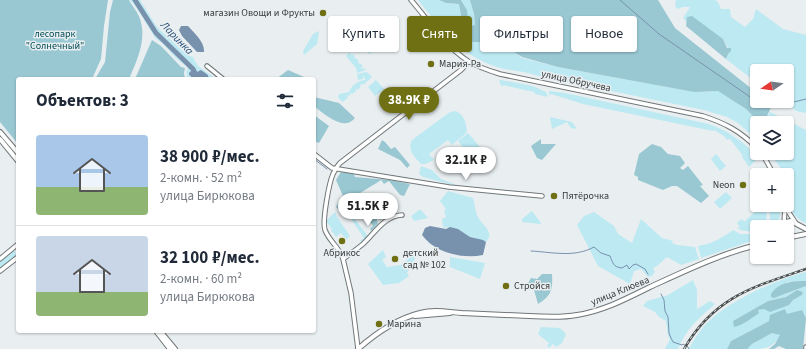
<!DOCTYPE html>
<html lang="ru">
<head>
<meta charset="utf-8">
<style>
  :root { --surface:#fff; --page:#f6f6f7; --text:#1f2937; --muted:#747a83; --line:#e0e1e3; --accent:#6f7013 }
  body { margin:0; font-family:"Source Sans 3",sans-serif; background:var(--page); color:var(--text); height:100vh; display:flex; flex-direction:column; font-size:15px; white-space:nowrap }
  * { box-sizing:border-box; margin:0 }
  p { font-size:13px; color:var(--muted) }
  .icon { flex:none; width:22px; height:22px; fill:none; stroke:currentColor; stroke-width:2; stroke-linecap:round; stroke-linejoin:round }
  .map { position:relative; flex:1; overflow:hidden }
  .sheet { position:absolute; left:16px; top:77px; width:300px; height:256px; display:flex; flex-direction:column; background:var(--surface); border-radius:4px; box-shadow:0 1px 3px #0004 }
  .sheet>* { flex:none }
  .banner { position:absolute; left:328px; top:16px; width:380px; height:36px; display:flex; gap:8px }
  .needle { width:26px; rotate:257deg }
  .buttons { position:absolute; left:750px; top:64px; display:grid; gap:8px }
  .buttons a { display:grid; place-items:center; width:44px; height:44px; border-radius:4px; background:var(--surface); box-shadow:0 1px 3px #0004; font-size:20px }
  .price { position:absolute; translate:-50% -34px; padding:0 9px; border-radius:14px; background:#fff; color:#222; font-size:13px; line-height:26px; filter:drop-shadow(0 1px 2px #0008) }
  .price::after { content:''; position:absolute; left:50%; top:24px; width:12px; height:9px; margin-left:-6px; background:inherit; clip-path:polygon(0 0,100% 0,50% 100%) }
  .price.on { background:var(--accent); color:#fff }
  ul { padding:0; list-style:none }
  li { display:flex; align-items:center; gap:12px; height:100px; padding:0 20px }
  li+li { border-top:1px solid var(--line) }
  li span { display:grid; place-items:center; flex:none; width:112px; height:80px; border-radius:4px; color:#555 }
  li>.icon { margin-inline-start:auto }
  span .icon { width:48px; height:48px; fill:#fffc; stroke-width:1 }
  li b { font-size:17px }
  h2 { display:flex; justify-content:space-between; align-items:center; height:48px; padding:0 20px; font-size:17px }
  .pill { padding:0 14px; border-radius:4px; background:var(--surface); box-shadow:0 1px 3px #0004; font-size:14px; line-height:36px }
  .pill.on { background:var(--accent); color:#fff }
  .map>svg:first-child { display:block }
  .green { fill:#bce9f2; fill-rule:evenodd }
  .forest { fill:#99c8d2 }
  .water { fill:#7892ae }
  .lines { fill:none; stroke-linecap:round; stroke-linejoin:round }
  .stream { stroke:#7892ae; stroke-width:1 }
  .river { stroke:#7892ae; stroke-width:5 }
  .minor-casing { stroke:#717778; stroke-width:5.5 }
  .major-casing { stroke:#717778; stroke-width:6 }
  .minor { stroke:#fff; stroke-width:3.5 }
  .major { stroke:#fff; stroke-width:4 }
  .rail-casing { stroke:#4a4e4e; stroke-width:2.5 }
  .rail { stroke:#e9eff1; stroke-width:1; stroke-dasharray:3; stroke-linecap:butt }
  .poi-dot { fill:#6f7013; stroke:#e9eff1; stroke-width:1.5 }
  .labels { text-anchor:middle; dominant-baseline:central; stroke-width:3; stroke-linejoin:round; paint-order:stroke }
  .poi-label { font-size:10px; fill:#373a3a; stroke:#e9eff1; text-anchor:start }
  .park-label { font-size:10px; fill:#004953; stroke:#e9eff1 }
  .street-label { font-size:10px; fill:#373a3a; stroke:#e9eff1 }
  .water-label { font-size:11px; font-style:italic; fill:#274d76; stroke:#e9eff1 }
</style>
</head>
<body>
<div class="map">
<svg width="806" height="349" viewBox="0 0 806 349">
  <rect width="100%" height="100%" fill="#e9eff1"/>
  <path class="green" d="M130,0H140L157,27L187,55L193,57L198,66L216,79H188L186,72L188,68L176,58L162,43L156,39L136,7Z
    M418,0H439L446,3L459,4L462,21L467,10L461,0H470L474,14L475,25L469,26L473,42H479L502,51L514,52L522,58L558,67L694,92L718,91L746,109L760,123H757V140L738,123L727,117L704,110L538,76C525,71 510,71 497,67C459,55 442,29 418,0Z
    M676,0H715L718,2L721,9H730L731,17L745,27L753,19L756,9L783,29L806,35V113L796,111L786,101H787V71H757V83L726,59L730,48H728L723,39L687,17V22L683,18L690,7H683L677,9L675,6Z
    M369,25L383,43L369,54L355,36Z
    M319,31L317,44L304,55L303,51L313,34Z
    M351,51L350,53L352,55L353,54L355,57L354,58L355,59L356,58L359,61L358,62L359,64L360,63L363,66L361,67L363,69L364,68L366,70L357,73L356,68L346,56Z
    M367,72L372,77L363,85L362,84L360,85L361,86L358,90L356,88V91L352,94L351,93L350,94V96L348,95L347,96L348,98L342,102L338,97L339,94L349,92C352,85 357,81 365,80L364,76L363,77V79L358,80L357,74Z
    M376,80L384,89L375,96L368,87Z
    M501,80L533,86L546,92L548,97L535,94L534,92L503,85L502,87L499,81Z
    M549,91L565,93L709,124C727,131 744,141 757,157L755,161L749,167L742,157L743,156L730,139L727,140L724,136L714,130L713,131L583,104L551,94L549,96Z
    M456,111C464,115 466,122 467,131L465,134L452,145L448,140L429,154L434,160L425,164H421C414,157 407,150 412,140L450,112Z
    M770,112L806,130V223C787,217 787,191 787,175H783L780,167L769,153H787V123H765Z
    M550,117L572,122L577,129L571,128L567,122L552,129Z
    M468,133L480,147L470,156L458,141Z
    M716,154L726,166L720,171L711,159Z
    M421,166L432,170L441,179L461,187L423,177L419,174Z
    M448,191L473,198C475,204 475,211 478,217C483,226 495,232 486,242L470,237L458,229L443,227L442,219L446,217L444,211L446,209L440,201Z
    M726,192L732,198L720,209L714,202Z
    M759,205H766C767,213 768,221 762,227H757V230C750,232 744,232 737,228L740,227L737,223L742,219L746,223L745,221L758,209Z
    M769,205H779L780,216L776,227H767L770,218Z
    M419,210H421L428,218L414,221L411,216Z
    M532,211L541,223L540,224L522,222V219Z
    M335,212L337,217L350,236L346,240L341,233L336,237L331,230L332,229L326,221Z
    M349,212L368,236L361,242L360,241L364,238L347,213Z
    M594,212L614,226L618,234L632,243L641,219L662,238L673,241L672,243L677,245L695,247L699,259L681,265L667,257L657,266L653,268L655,272L652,276L648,277L641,269L634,271L630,284L598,266L577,225L584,216Z
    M733,230L740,234H757V239L701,258L698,246C712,244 722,238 733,230Z
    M383,250L386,257L382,260L387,267L401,265L413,255L415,259L407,273L409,276L399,283L383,285L368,264Z
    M13,251H15L16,256L0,269V261Z
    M450,257L485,263L480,279L450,267Z
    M806,272V281L787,282L774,298L806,286V318L802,310L787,315L785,309L769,321L731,341L727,349H689C693,341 698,333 704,326C726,302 775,280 806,272ZM797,290L802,295L793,300L789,305L758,310L733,321L768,301L786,297Z
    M693,280L697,290V309L710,301L715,304C700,317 685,330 678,349H665L670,339L668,336L666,321L659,317L655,312L643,306L647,301L668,295Z
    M541,327L560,328L566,334L562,343L556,347L553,344L549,348L547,346L549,343L538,334Z
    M772,333L781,335C771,349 766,349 748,349V348L752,344Z"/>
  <path class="forest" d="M0,0H108L104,26L101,59L92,79H18V144L0,122Z
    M113,0H129C132,6 138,12 140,19C147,40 137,60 129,79H95L105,62L110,12Z
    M439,0H461L467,10L468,21L466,25L462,21L459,4L446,3Z
    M470,0H658L675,28L757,93V101H767L772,105L764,123H760L746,109L718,91L694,92L558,67L522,57L514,52L494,49L479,42H473L464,36L463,31L469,26L475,25L474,14Z
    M692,16L723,39L727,48H731V51L728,54L726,59L686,26L687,17Z
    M152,40L161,46L181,67L185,68L184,73L185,79H135Z
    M288,70L304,77V79H276Z
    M314,97L339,103L355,118C344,132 324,114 314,106Z
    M314,115L329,126L319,143L314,141Z
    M541,139V144H556L542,160L537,158L531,146Z
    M382,140L385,142L391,149L395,147L410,165L407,168L400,160L378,149Z
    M652,144L661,147L668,154L680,156L685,163L680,168L683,170L688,166L703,185L700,186L709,196L701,203L677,186H672L663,190L638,180V177L634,175L639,154Z
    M341,172L354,174L355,177L390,180L410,184L404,196L400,195L389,181L384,184L381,180C366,190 351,197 338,209L336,207L343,196L336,180Z
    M382,196L383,198L379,201L388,214L380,220L370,206Z
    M367,207L377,220L378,224L371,231L370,229L373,226L363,211L356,215L355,213Z
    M542,274H552C553,290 551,296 538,304L534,290H529L526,287L531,278L537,279Z
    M806,281V286L774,298L771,297V294C779,282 792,281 806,281Z
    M797,290L803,292L802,295L793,300L789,305L770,312L764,309L758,310L759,313C752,318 743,325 734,327L733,321L768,301L786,297Z
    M785,309L787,314L802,310L806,318L803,349H786L779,346L774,349H769L775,344L780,335L772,333L752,344L748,348V349H727L731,341L769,321L770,315Z"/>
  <path class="water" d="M181,26H188C194,33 205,42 204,52H197L182,36L179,30Z
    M193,69L197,72L201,70L208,75V79H196L194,78L191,79V76L189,75V73Z
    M430,226L446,229L450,227L458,229L470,237L483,240L486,242L483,255C462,259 435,253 422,235L425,228Z"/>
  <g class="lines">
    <path class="stream" d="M620,0L659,34L756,101L774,107L806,99
      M208,77L212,79
      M314,159L327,169
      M531,251C552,252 574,258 594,247L601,253L610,256C613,263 613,267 622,268L627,265L629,269L633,265L636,264L645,269L648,274
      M661,294L664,300L665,311L668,317L669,333L671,338L673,342L682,345L683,344L688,347L689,349"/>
    <path class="river" d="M135,0L156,33L193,69L196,75"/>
    <g class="minor-casing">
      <path id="minor" d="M411,0C429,21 445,46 468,61C478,67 490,71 500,74L703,116C725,123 740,131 757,148
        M207,66L223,79
        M762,153L774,175
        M314,154L332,168L449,187L542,196
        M784,205L795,222
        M784,224L785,207
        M0,259L18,244
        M343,259C350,254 357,249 363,244C375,233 384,216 402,215
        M0,271L18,257
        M358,349L351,293L343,259C340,248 329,241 325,230C322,221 329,183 333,174C335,170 337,166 340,163L461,70L469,62
        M806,349V347"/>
    </g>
    <g class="major-casing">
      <path id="major" d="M0,132L18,153
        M0,139L18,161
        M782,227L785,222L791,221L806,229
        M787,237H791L806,234
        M415,316L450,313
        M156,331L170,349
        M160,331L175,349
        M358,349C376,333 396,319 420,313C434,309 448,312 462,313C484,314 506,315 529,316C545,317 561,318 577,315C603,311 626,299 650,287C685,271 720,254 757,245"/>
    </g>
    <use href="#minor" class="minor"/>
    <use href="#major" class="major"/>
    <g class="rail-casing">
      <path id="rail" d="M684,349C714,297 753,287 806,269"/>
    </g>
    <use href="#rail" class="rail"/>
  </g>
  <g class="poi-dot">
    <circle cx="323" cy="13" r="4"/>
    <circle cx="431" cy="64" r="4"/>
    <circle cx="743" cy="185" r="4"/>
    <circle cx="554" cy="196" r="4"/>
    <circle cx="342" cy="241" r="4"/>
    <circle cx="395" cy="259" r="4"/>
    <circle cx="506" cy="286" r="4"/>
    <circle cx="379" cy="324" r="4"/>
  </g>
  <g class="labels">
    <g class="poi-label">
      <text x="315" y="13" text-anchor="end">магазин Овощи и Фрукты</text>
      <text x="439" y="64">Мария-Ра</text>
      <text x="735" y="185" text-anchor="end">Neon</text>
      <text x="562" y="196">Пятёрочка</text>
      <text x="342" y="253" text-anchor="middle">Абрикос</text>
      <text x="403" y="253">детский<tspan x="403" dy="12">сад № 102</tspan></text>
      <text x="514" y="286">Стройся</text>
      <text x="387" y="324">Марина</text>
    </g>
    <g class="park-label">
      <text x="55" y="34">лесопарк<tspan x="55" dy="12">"Солнечный"</tspan></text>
    </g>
    <g class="street-label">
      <text transform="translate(576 81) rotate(12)">улица Обручева</text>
      <text transform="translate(620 291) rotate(-22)">улица Клюева</text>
    </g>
    <g class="water-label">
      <text transform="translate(177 38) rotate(46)">Ларинка</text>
    </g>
  </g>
</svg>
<div class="buttons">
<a><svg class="needle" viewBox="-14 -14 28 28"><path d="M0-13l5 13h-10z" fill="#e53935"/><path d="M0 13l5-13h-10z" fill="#747a83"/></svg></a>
<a><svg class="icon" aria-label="layers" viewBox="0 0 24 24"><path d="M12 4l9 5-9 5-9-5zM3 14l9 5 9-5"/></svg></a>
<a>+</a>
<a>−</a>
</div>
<b class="price on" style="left:409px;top:121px">38.9K ₽</b>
<b class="price" style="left:466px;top:181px">32.1K ₽</b>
<b class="price" style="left:368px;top:227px">51.5K ₽</b>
<div class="banner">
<a class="pill">Купить</a>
<a class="pill on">Снять</a>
<a class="pill">Фильтры</a>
<a class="pill">Новое</a>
</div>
<section class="sheet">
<h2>Объектов: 3<svg class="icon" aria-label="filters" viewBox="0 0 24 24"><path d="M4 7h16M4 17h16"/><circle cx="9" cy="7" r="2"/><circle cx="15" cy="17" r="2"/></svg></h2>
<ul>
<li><span style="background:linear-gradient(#a9c7e8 65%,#8fb573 0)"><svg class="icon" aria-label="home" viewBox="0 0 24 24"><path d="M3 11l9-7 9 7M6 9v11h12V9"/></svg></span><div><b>38 900 ₽/мес.</b><p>2-комн. · 52 m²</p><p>улица Бирюкова</p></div></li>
<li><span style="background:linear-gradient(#c9d6e8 70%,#8fb573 0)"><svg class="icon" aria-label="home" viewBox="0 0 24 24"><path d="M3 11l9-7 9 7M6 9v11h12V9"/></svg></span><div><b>32 100 ₽/мес.</b><p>2-комн. · 60 m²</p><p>улица Бирюкова</p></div></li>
</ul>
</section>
</div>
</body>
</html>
